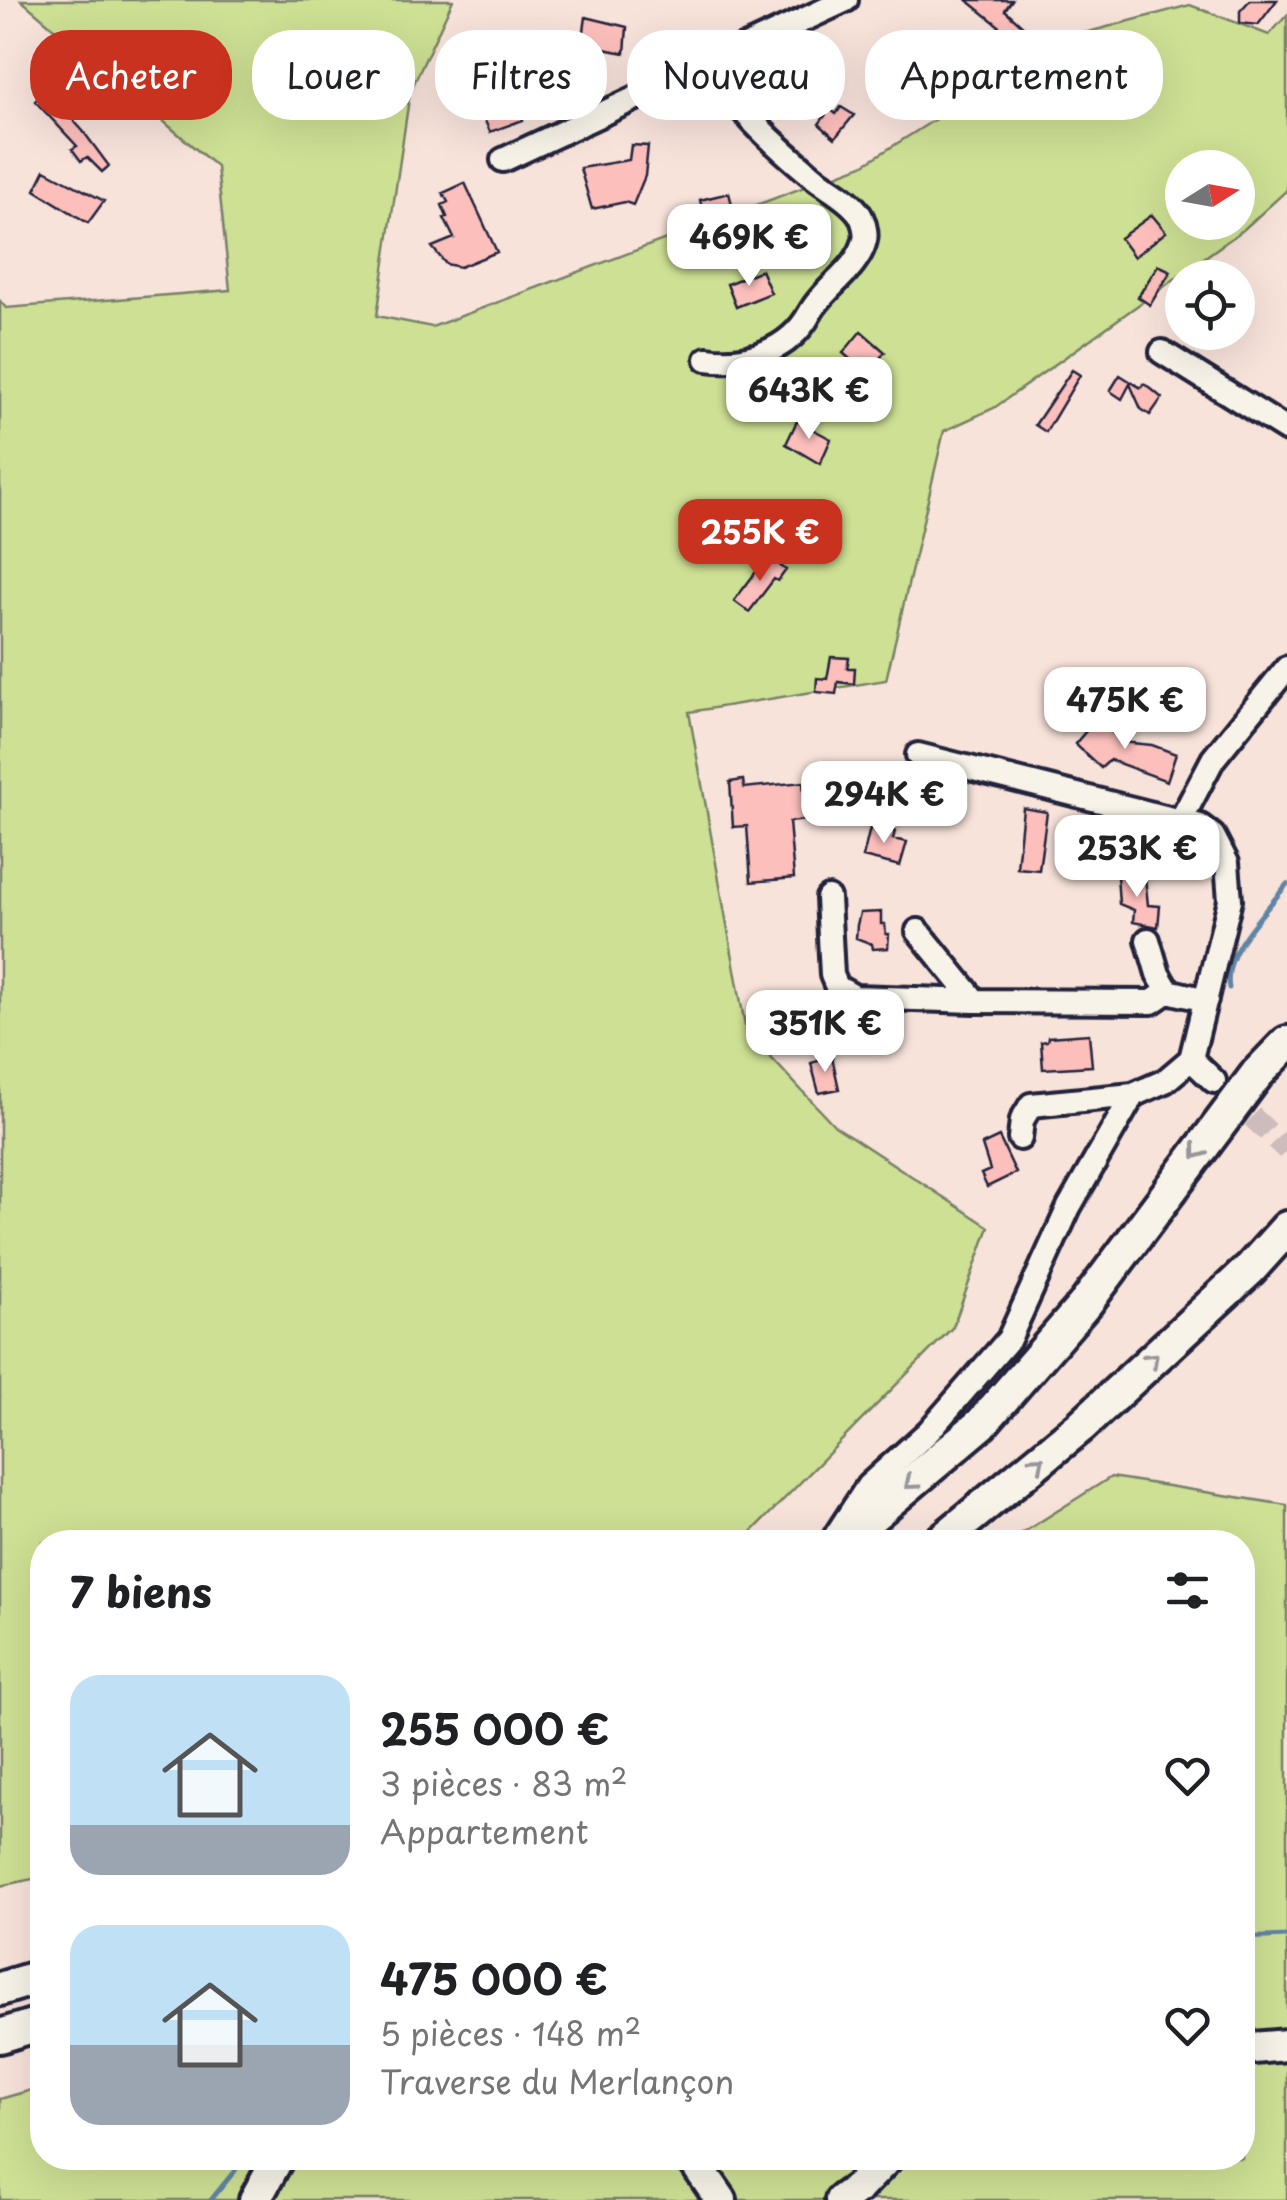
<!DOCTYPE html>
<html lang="fr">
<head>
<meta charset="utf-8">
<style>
  :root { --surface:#fff; --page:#f6f6f6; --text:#202124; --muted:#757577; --accent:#c8321e }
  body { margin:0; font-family:"Playpen Sans",sans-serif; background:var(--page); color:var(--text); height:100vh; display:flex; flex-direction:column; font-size:38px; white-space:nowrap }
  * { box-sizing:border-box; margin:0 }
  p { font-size:32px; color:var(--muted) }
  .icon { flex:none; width:55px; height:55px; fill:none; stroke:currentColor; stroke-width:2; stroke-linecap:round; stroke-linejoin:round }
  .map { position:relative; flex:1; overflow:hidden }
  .sheet { position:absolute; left:30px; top:1530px; width:1225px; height:640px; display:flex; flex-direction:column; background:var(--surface); border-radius:40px; box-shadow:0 10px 40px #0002 }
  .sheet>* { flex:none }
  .top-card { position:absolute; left:30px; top:30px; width:1228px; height:90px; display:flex; gap:20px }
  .needle { width:65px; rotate:79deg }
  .controls { position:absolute; left:1165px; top:150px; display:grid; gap:20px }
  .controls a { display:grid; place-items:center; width:90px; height:90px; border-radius:50%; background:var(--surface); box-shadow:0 10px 40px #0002; font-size:50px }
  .price { position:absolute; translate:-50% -85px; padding:0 22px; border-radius:20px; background:#fff; color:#222; font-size:32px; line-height:65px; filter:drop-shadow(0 2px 5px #0008) }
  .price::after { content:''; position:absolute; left:50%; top:60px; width:30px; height:22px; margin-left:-15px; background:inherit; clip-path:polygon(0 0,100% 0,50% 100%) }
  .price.selected { background:var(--accent); color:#fff }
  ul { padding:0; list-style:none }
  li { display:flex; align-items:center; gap:30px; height:250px; padding:0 40px }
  li span { display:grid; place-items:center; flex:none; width:280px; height:200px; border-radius:30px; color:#555 }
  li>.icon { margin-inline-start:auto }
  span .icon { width:120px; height:120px; fill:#fffc; stroke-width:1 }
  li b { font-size:42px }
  h2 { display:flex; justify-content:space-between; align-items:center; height:120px; padding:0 40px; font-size:42px }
  .chip { padding:0 35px; border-radius:40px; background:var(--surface); box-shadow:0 10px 40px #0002; font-size:35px; line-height:90px }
  .chip.selected { background:var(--accent); color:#fff }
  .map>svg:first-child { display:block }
  .green { fill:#cee094; stroke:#788168; stroke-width:2.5; fill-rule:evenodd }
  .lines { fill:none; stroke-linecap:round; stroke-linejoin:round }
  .stream { stroke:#6085a4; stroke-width:5 }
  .building { fill:#fcbfbc; stroke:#22223b; stroke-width:2.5 }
  .minor-tunnel { stroke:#cdbcbb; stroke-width:22; stroke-dasharray:22 11; stroke-linecap:butt }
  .minor-casing { stroke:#22223b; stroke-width:30 }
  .major-casing { stroke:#22223b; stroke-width:38 }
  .highway-casing { stroke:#22223b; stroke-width:40 }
  .minor { stroke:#f7f3e8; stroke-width:22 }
  .major { stroke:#f7f3e8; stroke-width:30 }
  .highway { stroke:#f7f3e8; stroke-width:32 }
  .oneway { stroke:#97959a }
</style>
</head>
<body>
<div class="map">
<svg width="1287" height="2200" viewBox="0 0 1287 2200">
  <rect width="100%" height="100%" fill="#f8e3db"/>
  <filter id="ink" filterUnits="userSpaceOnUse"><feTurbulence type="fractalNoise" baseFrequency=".01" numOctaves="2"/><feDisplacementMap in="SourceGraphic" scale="20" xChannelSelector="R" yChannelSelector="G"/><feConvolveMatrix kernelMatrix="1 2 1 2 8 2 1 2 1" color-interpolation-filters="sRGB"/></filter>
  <g filter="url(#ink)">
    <path class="green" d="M21,0H453L410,92L377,316L432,327L863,165L1062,39L1190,5L1269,35L1287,15V190L1243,230L994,408L944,431L886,680L689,712L746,1031L835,1126L989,1227L953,1327L742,1542H42V1877L0,1886V301L6,308L230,290L217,167ZM1182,168H1238V222H1182Z
      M1111,1477L1287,1505V2200H0V2099L42,2087V2158H1242V1542H1008Z"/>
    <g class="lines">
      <path class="stream" d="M1229,988C1222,951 1266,912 1287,884
        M1242,1938L1287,1936
        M211,2200L245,2158"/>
    </g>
    <path class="building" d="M967,0H1012L1005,10L1025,28L1003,53L987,41L999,26Z
      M1250,0H1277L1258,25L1240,23V11Z
      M586,17L627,27L625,53L582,45Z
      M905,63L941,90L920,116L907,106L916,94L894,75Z
      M46,90L83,131L109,166L102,172L87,157L81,161L72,149L77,146L35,101Z
      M514,98L523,120L490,132L481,112Z
      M841,107L854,115L835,138L819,124L830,109L836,114Z
      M631,145L648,146L645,176L633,205L625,202L592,209L580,168L629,160Z
      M45,170L104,201L88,223L35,190Z
      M465,183L497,252L460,267L446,264L432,247L454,238L444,218L447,217L442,205L448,202L443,193Z
      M729,193L734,212L723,215L726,228L708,233L706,225L698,227L694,210L702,208L700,200Z
      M1152,215L1166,232L1134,257L1120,238Z
      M1158,265L1171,271L1150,305L1138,297Z
      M761,270L771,293L736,307L727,284Z
      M861,331L885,352L867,374L843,353Z
      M1072,370L1080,375L1046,432L1035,425Z
      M1120,375L1141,388L1143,384L1149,387L1162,398L1150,415L1141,409L1130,384L1122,399L1110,391Z
      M797,421L831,439L820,464L786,444Z
      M768,556L786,570L778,581L774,579L749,612L734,601Z
      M831,657L849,658L847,668H855L854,684L838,682L836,694L816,692L817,678L827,679Z
      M1098,717L1121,742L1152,745L1176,754L1167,781L1110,760L1101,768L1075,744Z
      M743,780L744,788L803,782L807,820L789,822L794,878L751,882L747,826L733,827L730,782Z
      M1023,808L1047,812L1039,870L1017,868Z
      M871,824L895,831L893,839L907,842L900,866L863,857Z
      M1117,875L1145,877L1148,905L1160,906L1158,927L1133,922L1134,910L1119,904Z
      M881,912V924H885L886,934H889L888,948L873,949L872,944L856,938L857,925L860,913Z
      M1089,1034L1092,1066L1043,1069L1041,1042L1047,1041L1048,1037Z
      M832,1057L839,1089L819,1093L811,1063Z
      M999,1137L1016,1173L987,1187L981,1174L990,1170L982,1145Z"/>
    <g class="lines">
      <path class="minor-tunnel" d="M1228,1094L1287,1150"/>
      <g class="minor-casing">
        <path id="minor" d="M503,160L846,0
          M1162,352L1287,430
          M707,359C747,365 790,350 810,313C824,287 858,270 865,240C867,232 863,218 858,212C846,196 825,187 810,174C772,142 732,106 708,62
          M918,755L1200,826L1213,836L1227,863L1230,900L1191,1059L1165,1081L1133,1095L1031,1105L1022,1120L1020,1138
          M1181,820L1213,759L1287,668
          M828,898L832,975L837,987L855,997L975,1001
          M918,931L975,1001L1152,1002L1168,991
          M1148,940L1158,974L1168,991L1206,1000
          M1191,1059L1214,1081
          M836,1535L868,1486L928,1432L1009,1339L1069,1207L1133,1095"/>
      </g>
      <g class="major-casing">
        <path id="major" d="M1242,2049L1287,2045
          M692,2158L721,2200
          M255,2200L278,2158
          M841,2200L859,2187L887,2158"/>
      </g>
      <g class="highway-casing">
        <path id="highway" d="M841,1542L981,1424L1086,1303L1257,1074L1287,1043
          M940,1542L1081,1426L1250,1269L1287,1228
          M0,1989L42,1976
          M0,2036L42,2023"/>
      </g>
      <use href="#minor" class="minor"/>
      <use href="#major" class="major"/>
      <use href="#highway" class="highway"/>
    </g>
    <defs><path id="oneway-chevron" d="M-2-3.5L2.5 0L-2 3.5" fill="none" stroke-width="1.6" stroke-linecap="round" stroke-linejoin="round" transform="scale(2.5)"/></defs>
    <g class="oneway">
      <use href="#oneway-chevron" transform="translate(1198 1152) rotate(127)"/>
      <use href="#oneway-chevron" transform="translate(1152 1359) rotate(-43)"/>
      <use href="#oneway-chevron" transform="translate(1038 1462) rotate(-41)"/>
      <use href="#oneway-chevron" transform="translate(911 1483) rotate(140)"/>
    </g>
  </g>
</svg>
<div class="controls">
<a><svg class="needle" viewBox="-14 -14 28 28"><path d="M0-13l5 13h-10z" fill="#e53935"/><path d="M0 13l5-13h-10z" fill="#757577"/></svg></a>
<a><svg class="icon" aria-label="locate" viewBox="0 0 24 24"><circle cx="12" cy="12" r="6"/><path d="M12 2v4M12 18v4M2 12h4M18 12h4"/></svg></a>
</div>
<b class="price" style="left:749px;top:289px">469K €</b>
<b class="price" style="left:809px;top:442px">643K €</b>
<b class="price selected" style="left:760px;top:584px">255K €</b>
<b class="price" style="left:1125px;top:752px">475K €</b>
<b class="price" style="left:884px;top:846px">294K €</b>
<b class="price" style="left:1137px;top:900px">253K €</b>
<b class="price" style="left:825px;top:1075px">351K €</b>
<div class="top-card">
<a class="chip selected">Acheter</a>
<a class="chip">Louer</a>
<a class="chip">Filtres</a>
<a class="chip">Nouveau</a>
<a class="chip">Appartement</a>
</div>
<section class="sheet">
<h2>7 biens<svg class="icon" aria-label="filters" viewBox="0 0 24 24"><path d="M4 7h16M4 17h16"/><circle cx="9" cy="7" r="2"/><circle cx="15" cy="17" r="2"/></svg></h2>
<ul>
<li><span style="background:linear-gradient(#bfe0f5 75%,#9aa5b1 0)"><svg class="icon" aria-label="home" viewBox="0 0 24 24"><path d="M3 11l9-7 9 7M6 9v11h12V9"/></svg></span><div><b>255 000 €</b><p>3 pièces · 83 m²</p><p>Appartement</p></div><svg class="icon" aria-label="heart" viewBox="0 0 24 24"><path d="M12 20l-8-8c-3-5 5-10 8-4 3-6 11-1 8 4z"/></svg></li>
<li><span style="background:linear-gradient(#bfe0f5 60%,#9aa5b1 0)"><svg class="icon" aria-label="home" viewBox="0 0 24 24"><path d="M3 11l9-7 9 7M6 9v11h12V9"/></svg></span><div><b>475 000 €</b><p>5 pièces · 148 m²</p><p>Traverse du Merlançon</p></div><svg class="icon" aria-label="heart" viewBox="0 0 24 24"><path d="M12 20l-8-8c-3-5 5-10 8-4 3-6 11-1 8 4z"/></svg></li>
</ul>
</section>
</div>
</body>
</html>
